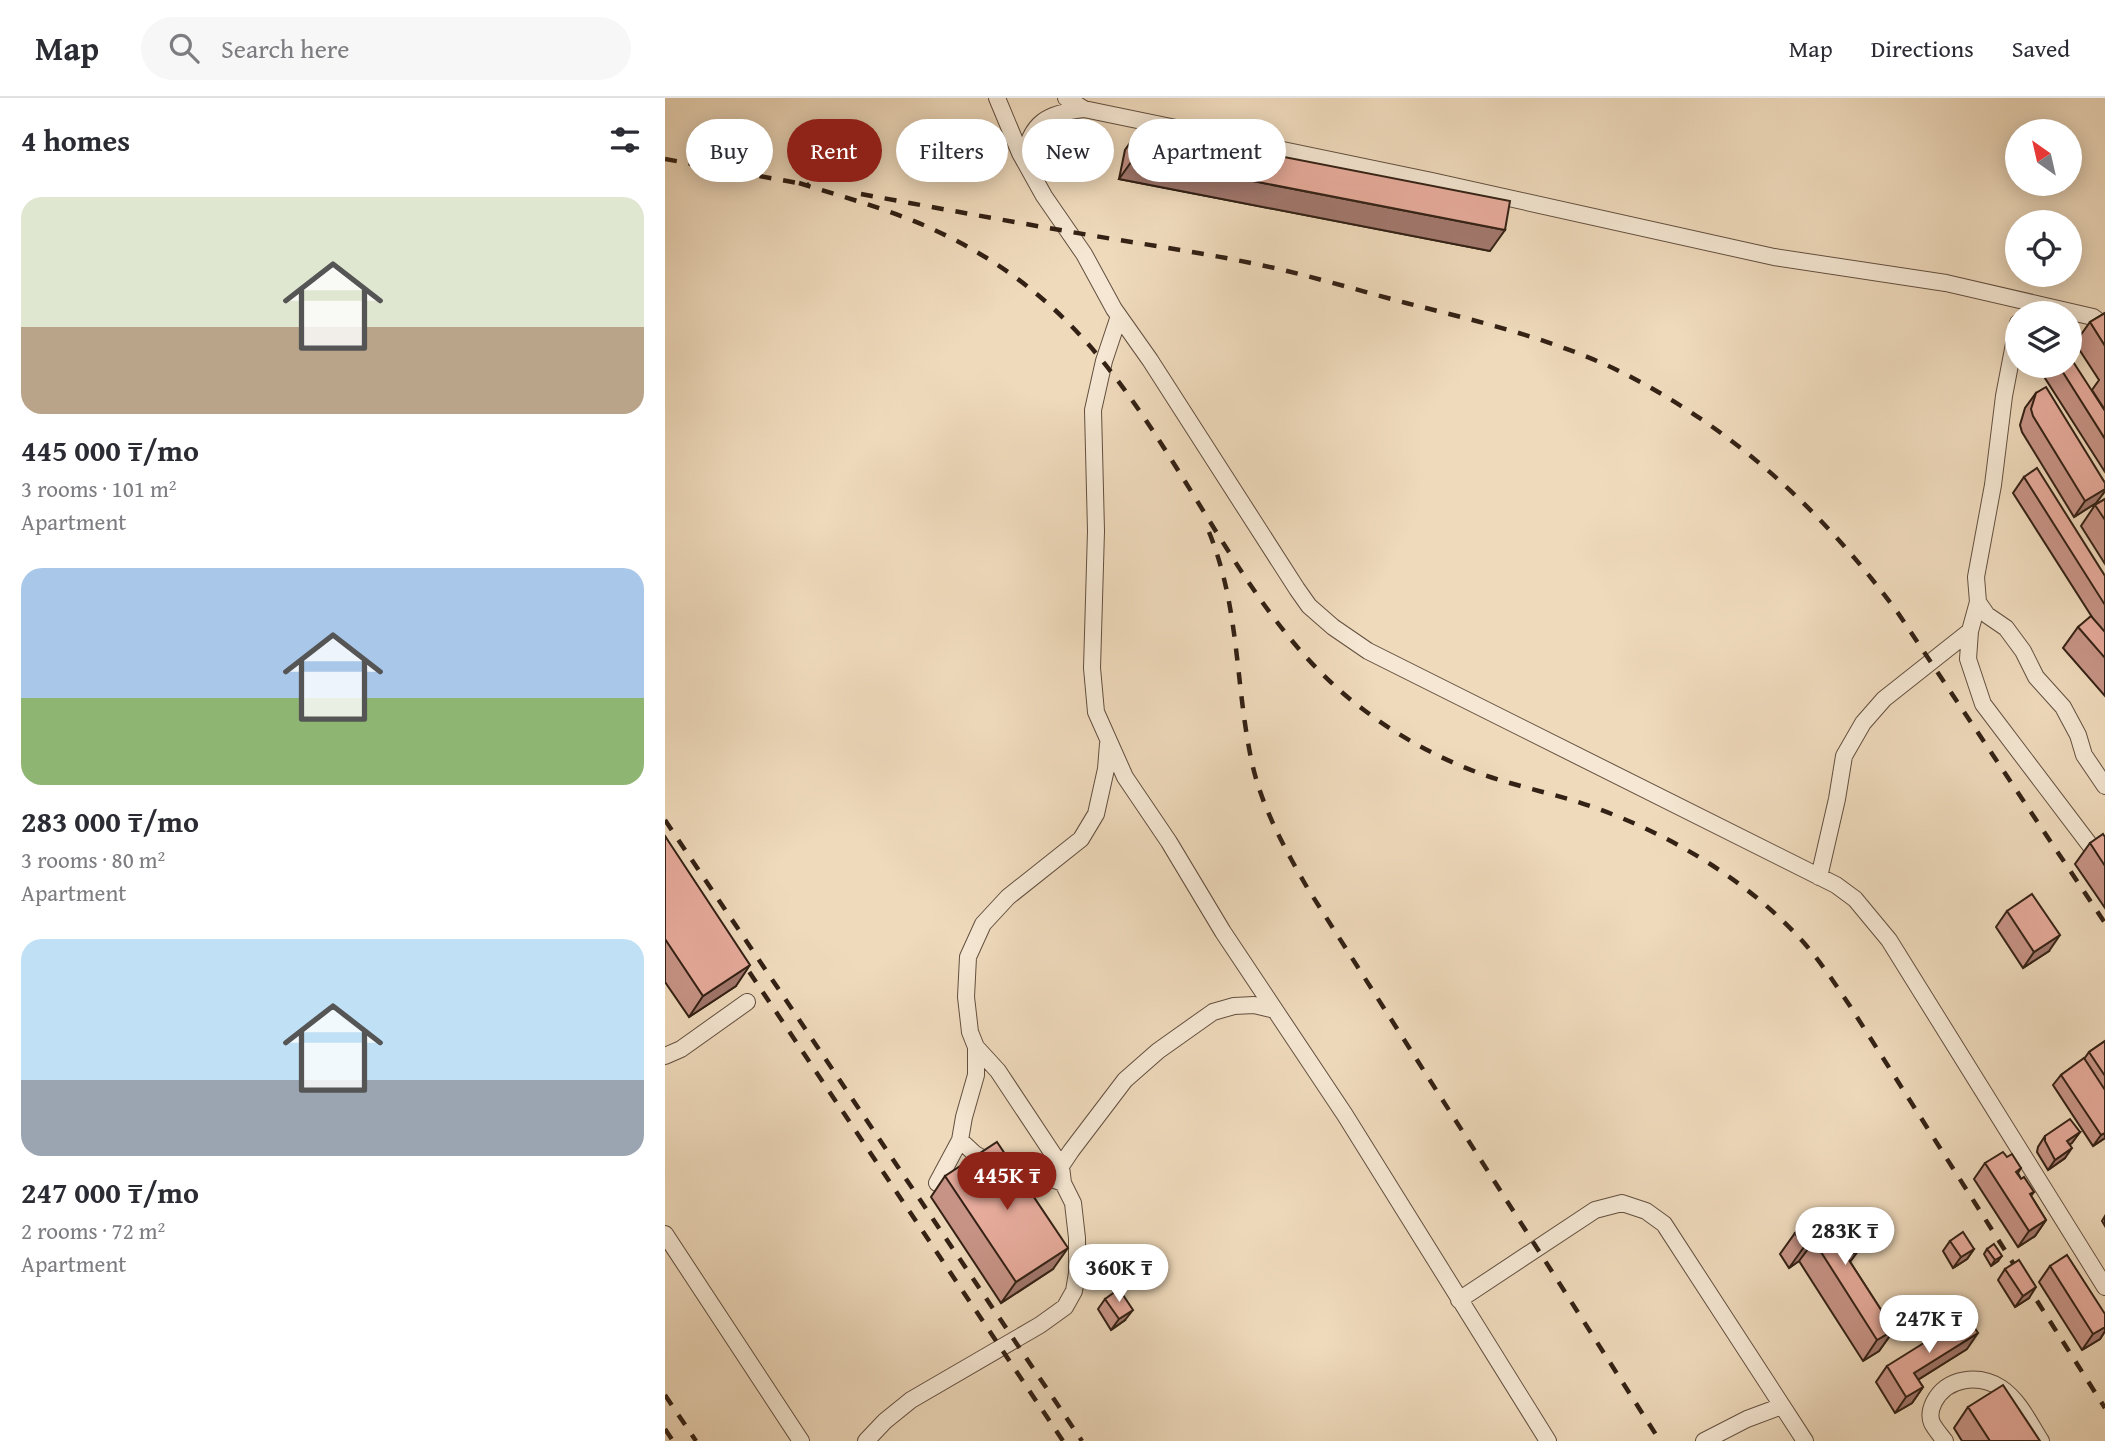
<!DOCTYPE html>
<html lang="en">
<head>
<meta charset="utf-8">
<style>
  :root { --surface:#fff; --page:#f7f7f7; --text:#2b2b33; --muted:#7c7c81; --line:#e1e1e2; --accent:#8f2418 }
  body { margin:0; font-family:"Gentium Book Plus",serif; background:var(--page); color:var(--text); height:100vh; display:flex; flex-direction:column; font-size:26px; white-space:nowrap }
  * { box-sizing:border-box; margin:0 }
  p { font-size:23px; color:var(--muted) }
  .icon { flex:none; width:38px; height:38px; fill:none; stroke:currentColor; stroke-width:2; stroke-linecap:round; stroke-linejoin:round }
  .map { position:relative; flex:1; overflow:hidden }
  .drawer { display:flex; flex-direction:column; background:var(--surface); width:665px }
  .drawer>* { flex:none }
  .banner { position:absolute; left:21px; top:21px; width:665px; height:63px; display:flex; gap:14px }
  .needle { width:46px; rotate:326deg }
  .fabs { position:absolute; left:1340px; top:21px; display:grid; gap:14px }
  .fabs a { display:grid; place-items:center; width:77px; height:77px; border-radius:50%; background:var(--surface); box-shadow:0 4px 18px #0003; font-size:35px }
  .price { position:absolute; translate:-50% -60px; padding:0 16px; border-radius:24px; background:#fff; color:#222; font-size:23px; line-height:46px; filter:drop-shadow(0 2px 4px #0008) }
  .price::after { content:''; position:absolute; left:50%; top:42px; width:21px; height:16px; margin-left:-10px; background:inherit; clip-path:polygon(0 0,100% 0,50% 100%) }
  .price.selected { background:var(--accent); color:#fff }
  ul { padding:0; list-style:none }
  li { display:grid; align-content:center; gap:14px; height:371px; padding:0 21px }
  li span { display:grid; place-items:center; height:217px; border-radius:21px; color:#555 }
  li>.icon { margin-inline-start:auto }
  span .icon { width:126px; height:126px; fill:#fffc; stroke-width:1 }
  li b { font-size:30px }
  h2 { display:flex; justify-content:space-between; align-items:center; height:84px; padding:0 21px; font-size:30px }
  .tag { padding:0 24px; border-radius:32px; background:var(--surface); box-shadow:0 4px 18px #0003; font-size:24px; line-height:63px }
  .tag.selected { background:var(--accent); color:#fff }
  header { display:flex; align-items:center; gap:42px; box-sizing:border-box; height:98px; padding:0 35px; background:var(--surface); border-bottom:2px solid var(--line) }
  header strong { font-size:33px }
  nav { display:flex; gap:38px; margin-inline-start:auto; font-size:24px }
  .search { width:490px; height:63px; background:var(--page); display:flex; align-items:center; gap:18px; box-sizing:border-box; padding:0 24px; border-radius:38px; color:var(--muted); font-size:26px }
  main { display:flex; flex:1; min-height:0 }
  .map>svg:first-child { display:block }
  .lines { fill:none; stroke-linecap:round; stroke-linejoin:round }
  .minor-casing { stroke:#624f3f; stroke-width:18 }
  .minor { stroke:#f5e7d3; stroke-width:16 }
  .rail { stroke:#332115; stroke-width:4.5; stroke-dasharray:12 12; stroke-linecap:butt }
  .wall { fill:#c89487; stroke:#332115; stroke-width:2 }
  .shaded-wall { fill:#a2786e; stroke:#332115; stroke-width:2 }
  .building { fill:#e8ac9d; stroke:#332115; stroke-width:2 }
</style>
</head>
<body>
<header>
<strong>Map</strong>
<div class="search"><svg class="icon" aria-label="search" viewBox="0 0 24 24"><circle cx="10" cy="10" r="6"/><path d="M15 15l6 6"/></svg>Search here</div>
<nav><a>Map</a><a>Directions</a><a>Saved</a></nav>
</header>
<main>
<section class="drawer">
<h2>4 homes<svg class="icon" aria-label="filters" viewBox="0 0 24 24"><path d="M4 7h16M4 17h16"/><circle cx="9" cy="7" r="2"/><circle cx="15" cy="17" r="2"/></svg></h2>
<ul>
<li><span style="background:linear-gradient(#dfe7d0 60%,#b9a48a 0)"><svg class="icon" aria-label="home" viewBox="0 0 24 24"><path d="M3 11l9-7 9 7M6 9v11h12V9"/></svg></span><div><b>445 000 ₸/mo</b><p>3 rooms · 101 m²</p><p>Apartment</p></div></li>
<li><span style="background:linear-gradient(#a9c7e8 60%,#8fb573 0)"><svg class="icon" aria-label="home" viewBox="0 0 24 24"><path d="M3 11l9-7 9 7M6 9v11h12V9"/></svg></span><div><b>283 000 ₸/mo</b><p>3 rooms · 80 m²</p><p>Apartment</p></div></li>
<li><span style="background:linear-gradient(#bfe0f5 65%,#9aa5b1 0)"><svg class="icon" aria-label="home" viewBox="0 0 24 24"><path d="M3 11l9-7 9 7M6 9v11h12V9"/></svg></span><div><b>247 000 ₸/mo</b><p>2 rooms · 72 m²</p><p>Apartment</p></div></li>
</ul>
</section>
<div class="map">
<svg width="1440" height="1343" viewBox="0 0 1440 1343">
  <rect width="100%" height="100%" fill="#efdabc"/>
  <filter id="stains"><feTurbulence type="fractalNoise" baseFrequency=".00286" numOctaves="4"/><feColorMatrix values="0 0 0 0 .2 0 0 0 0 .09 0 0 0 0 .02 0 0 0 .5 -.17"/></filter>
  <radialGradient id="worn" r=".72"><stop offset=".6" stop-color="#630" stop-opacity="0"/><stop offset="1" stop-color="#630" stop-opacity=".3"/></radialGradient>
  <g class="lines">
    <g class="minor-casing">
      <path id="minor" d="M332,0L355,55L379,98L419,156L449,211L485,262L632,491L644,508L668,529L703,553L1171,787L1190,801L1224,842L1440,1189
        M401,0L419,11L767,83L1109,159L1281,185L1428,219L1440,228
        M359,62C365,24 383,15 419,11
        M454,218L439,263L428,312L431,433L427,570L431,614L460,679L504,744L558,834L680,1017L883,1343
        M1353,225L1339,298L1328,387L1311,479L1313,504L1322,517L1341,530L1358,553L1371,579L1398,609L1413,637L1419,657L1440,688
        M1313,504L1305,533L1303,561L1318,606L1440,767
        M1154,779L1172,701L1179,658L1198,625L1219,601L1305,533
        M0,958L16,951L82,904
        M295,1042L310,1056L329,1067L353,1069L398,1085
        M396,1068L333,973L311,949L305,934L301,899L303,859L318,826L343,799L416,741L431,716L441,671L443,646
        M272,1085L295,1042L299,1019L311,977V949
        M0,1136L136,1343
        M794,1202L930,1112L957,1105L981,1113L999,1126L1140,1343
        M201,1343L220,1323L246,1302L375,1227L400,1209L409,1193L412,1175V1140L408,1105L398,1085L396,1068L406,1053L460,982L493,953L548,914L569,908L589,907L610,912
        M1039,1343L1082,1321L1117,1308
        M1280,1343C1276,1338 1270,1331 1267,1325C1264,1318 1266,1310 1269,1304C1282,1279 1314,1276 1336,1290C1354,1302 1365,1326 1376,1343"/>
    </g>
    <use href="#minor" class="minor"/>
    <path class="rail" d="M0,61L144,87
      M134,85C185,101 237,115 284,139C412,203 467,298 539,414C584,487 629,560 699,612C733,638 773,660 814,675C844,686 876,693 907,702C993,729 1080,778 1140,846C1157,866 1171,887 1185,908L1440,1310
      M196,96C272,110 348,124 424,137C489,148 554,157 618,172C659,182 700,194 741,205C816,224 897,243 966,279C1076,337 1160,416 1233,515L1440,825
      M544,434C575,510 570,587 587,665C597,710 620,751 643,791L995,1343
      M0,722L417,1343
      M71,854L398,1343
      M0,1297L31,1343
      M0,1331L8,1343"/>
  </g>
  <path class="wall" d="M475,31L825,153L454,81L460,52Z
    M1440,215V312L1427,292L1434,282L1410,245L1425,224Z
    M1385,268H1405L1440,313V374L1378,277Z
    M1371,295L1440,385V393L1431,405L1409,419L1357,334L1355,327L1360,310Z
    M1359,379L1440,478V598L1398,550L1413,529L1427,519L1348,395Z
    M1440,401V466L1416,428L1430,407Z
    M0,738L71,888L24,919L0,884Z
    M1440,739V810L1410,766L1425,745Z
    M1342,813L1384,853L1358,870L1331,829Z
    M1440,943V1040L1428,1048L1388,987L1396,977L1419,961L1424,954Z
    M1415,1034L1405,1046L1400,1060L1383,1072L1372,1054L1373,1049L1380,1038Z
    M1342,1059L1356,1070L1353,1075L1356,1081L1369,1094L1366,1098L1381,1122L1370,1138L1353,1149L1309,1081L1320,1065Z
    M280,1078L388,1171L336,1205L266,1099Z
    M1168,1111L1185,1164L1229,1232L1214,1253L1198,1263L1134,1163L1124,1170L1115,1156L1130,1135Z
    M1440,1118V1128L1437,1123Z
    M1285,1143L1309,1151L1302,1161L1288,1170L1278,1153Z
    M1322,1151L1333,1163L1326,1168L1319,1156Z
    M1385,1168L1440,1216V1233L1435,1241L1417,1252L1374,1184Z
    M1340,1171L1364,1200L1350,1209L1333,1182Z
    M440,1201L460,1222L446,1232L433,1211Z
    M1302,1251L1253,1282L1258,1289L1247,1305L1230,1315L1211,1284L1222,1268Z
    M1303,1309L1375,1343H1297L1289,1330Z"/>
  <path class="shaded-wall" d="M469,60L840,132L825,153L454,81Z
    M1440,391V393L1431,405L1409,419L1420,403Z
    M1395,837L1384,853L1358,870L1369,854Z
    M85,867L71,888L24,919L38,898Z
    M1415,1034L1407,1045L1395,1053L1402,1043Z
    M1440,1035V1040L1428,1048L1436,1037Z
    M1407,1050L1400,1060L1383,1072L1390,1062Z
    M1381,1122L1370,1138L1353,1149L1364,1133Z
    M1149,1143L1134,1163L1124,1170L1139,1149Z
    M403,1150L388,1171L336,1205L351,1184Z
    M1309,1151L1302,1161L1288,1170L1296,1159Z
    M1194,1152L1179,1172L1182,1159Z
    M1337,1158L1333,1163L1326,1168L1330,1162Z
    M1371,1189L1364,1200L1350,1209L1358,1198Z
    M468,1212L460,1222L446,1232L454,1221Z
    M1440,1229V1233L1435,1241L1417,1252L1428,1236Z
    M1229,1232L1214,1253L1198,1263L1212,1242Z
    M1313,1235L1302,1251L1238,1291L1249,1275Z
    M1258,1289L1247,1305L1230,1315L1241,1299Z"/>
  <path class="building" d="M475,31L845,103L840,132L469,60Z
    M1440,215V248L1425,224Z
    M1405,259L1440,313V341L1394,268H1405Z
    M1381,289L1440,385V391L1420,403L1368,318L1366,311L1371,295Z
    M1372,370L1440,478V507L1359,379Z
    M1440,401V422L1430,407Z
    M1426,518L1440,534V560L1413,529Z
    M1438,736L1440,739V768L1425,745Z
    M0,738L85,867L38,898L0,841Z
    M1367,796L1395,837L1369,854L1342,813Z
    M1440,943V978L1424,954Z
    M1419,960L1440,992V1035L1436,1037L1396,977Z
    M1405,1021L1415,1034L1402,1043L1407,1050L1390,1062L1380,1043V1038Z
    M332,1044L403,1150L351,1184L280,1078Z
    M1338,1054L1342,1059L1347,1056L1356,1070L1351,1074L1356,1081L1359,1079L1369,1094L1365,1096L1381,1122L1364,1133L1320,1065Z
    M1168,1111L1194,1152L1182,1159L1229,1232L1212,1242L1149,1143L1139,1149L1130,1135Z
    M1298,1134L1309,1151L1296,1159L1285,1143Z
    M1329,1146L1337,1158L1330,1162L1322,1151Z
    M1402,1157L1440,1216V1229L1428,1236L1385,1168Z
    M1354,1162L1371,1189L1358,1198L1340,1171Z
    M454,1191L468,1212L454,1221L440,1201Z
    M1302,1218L1313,1235L1249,1275L1258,1289L1241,1299L1222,1268Z
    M1338,1287L1375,1343H1325L1303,1309Z"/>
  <rect width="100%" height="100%" filter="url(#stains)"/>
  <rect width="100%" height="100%" fill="url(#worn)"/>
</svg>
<div class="fabs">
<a><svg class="needle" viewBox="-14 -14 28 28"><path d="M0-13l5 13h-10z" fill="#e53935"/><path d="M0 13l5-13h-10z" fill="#7c7c81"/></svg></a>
<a><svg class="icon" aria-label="locate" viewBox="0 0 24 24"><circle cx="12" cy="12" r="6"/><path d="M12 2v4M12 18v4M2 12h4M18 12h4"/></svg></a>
<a><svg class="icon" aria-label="layers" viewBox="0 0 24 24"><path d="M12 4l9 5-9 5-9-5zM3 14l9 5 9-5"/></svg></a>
</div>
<b class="price selected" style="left:342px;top:1114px">445K ₸</b>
<b class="price" style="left:1180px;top:1169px">283K ₸</b>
<b class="price" style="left:454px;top:1206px">360K ₸</b>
<b class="price" style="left:1264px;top:1257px">247K ₸</b>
<div class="banner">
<a class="tag">Buy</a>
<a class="tag selected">Rent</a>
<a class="tag">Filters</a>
<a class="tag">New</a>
<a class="tag">Apartment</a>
</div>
</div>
</main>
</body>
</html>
